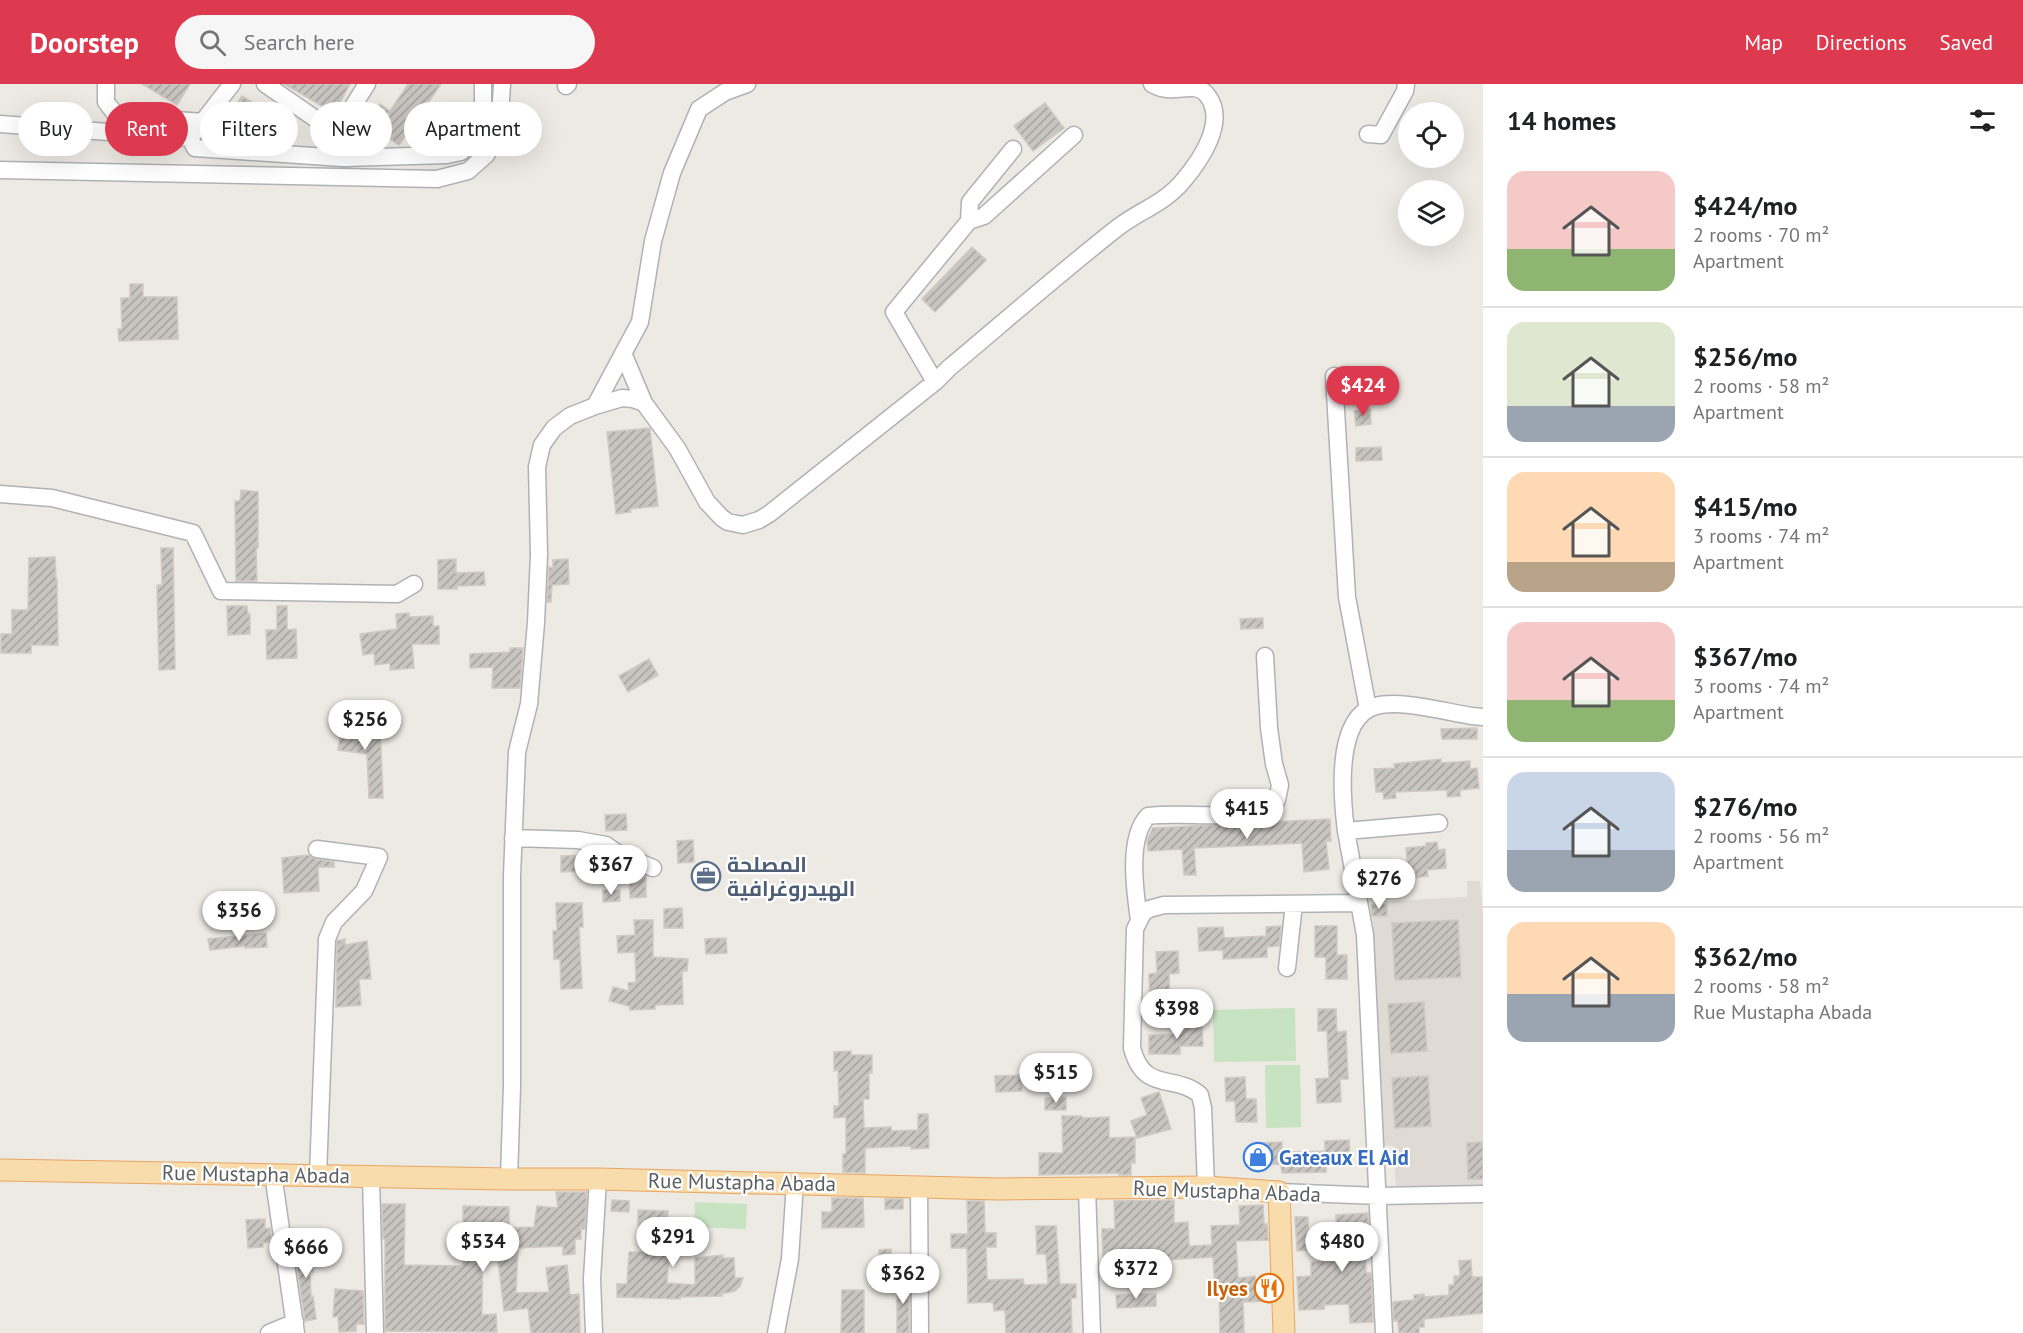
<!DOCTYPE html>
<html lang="en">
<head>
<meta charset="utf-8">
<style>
  :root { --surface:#fff; --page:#f6f6f6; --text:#202124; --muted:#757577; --line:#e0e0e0; --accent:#dd394f }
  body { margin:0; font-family:"PT Sans",Cairo,sans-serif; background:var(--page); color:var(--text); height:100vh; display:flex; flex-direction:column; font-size:22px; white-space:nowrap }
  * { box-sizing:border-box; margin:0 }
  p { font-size:20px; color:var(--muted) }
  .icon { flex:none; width:33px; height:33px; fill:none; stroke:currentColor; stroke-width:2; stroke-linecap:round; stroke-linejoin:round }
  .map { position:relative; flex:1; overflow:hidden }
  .sheet { display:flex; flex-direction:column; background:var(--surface); width:540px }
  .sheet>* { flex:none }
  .banner { position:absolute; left:18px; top:18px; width:570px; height:54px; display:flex; gap:12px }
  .fabs { position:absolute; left:1398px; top:18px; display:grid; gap:12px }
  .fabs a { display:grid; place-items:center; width:66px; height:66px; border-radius:50%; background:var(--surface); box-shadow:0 6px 24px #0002; font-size:30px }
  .price { position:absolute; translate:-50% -51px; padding:0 14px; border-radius:21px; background:#fff; color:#222; font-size:20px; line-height:39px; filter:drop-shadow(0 2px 3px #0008) }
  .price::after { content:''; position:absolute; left:50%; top:36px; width:18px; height:14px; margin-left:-9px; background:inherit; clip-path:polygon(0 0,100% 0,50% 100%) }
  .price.on { background:var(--accent); color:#fff }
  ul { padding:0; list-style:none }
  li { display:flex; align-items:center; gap:18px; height:150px; padding:0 24px }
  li+li { border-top:2px solid var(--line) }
  li span { display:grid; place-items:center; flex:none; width:168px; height:120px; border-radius:18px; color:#555 }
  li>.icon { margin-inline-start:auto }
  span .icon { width:72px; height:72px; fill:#fffc; stroke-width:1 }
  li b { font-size:26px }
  h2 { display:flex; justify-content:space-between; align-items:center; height:72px; padding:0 24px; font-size:26px }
  .pill { padding:0 21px; border-radius:27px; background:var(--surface); box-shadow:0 6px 24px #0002; font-size:21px; line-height:54px }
  .pill.on { background:var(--accent); color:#fff }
  header { display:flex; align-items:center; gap:36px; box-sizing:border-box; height:84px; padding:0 30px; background:var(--accent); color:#fff }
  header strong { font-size:28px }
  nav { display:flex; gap:33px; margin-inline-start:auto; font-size:21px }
  .search { width:420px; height:54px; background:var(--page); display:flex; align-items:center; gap:15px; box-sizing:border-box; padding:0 21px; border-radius:33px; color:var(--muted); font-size:22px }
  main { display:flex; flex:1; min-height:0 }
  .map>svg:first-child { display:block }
  .education { fill:#e0dad4 }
  .pitch { fill:#c8e3c1 }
  .building { fill:url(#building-hatch); stroke:#d1c9c2; stroke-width:1.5 }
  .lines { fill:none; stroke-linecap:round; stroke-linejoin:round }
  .minor-casing { stroke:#afb2b5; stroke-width:19 }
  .major-casing { stroke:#e8a561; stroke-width:23 }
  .minor { stroke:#fff; stroke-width:16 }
  .major { stroke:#f9dcac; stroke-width:21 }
  .labels { text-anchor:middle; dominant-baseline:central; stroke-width:4.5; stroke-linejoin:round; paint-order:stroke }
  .service-label { font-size:21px; font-weight:bold; fill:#4e5e75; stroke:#fff; text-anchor:start }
  .shop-label { font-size:21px; font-weight:bold; fill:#366cbe; stroke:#fff; text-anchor:start }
  .street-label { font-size:21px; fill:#5b6063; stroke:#fff }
  .food-label { font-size:21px; font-weight:bold; fill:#c56008; stroke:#fff; text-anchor:end }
</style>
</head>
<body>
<header>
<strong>Doorstep</strong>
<div class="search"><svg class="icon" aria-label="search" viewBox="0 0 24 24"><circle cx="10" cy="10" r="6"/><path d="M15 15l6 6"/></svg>Search here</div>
<nav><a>Map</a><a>Directions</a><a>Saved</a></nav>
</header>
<main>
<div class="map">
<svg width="1483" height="1249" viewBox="0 0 1483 1249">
  <defs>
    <pattern id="building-hatch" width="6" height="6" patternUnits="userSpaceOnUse" patternTransform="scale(1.5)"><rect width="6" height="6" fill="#c8c4c0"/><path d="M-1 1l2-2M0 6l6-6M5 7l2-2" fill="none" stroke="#a5a3a0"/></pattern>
  </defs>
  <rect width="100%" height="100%" fill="#ede9e3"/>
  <path class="education" d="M1467,797H1480L1483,830V1101L1396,1104L1393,1062H1383L1372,818L1467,813Z"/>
  <path class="pitch" d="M1295,924L1296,977L1214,978L1213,926Z
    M1265,981H1300L1301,1043L1266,1044Z
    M695,1118L747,1120L746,1145L694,1143Z"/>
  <path class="building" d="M142,0H190L177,21Z
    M284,0H350L334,29Z
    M408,0H441L399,61L367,39L380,20L390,27Z
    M242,12L263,25L243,57L230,56L219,49Z
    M1045,19L1064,44L1033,67L1014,42Z
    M972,163L986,176L935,228L922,215Z
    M130,200H143V213H177L178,255L119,257L118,245H122L121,214H130Z
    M1370,325L1371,340L1356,342L1354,327Z
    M650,344L658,422L630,425L631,428L616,430L607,348Z
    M1381,363L1382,376L1356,377V364Z
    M241,406L258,408V464H256L257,497H236L235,417H240Z
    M161,464H173L175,585L159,586L157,501H162Z
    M55,473L56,495H57L58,561H31V569H1V550H12V526H28L29,474Z
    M456,475V489L484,488L485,501L457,502V505H438V476Z
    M568,475L569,500L552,501L551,518H547L549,483L553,484V476Z
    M227,522H247L248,530H250V550L228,551Z
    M277,522H287V546L296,545L297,574L267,575L266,546H277Z
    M409,529V533L433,532V542H439V560H412L414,584L390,586V579L375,581L374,569L363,571L360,550L397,545L396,530Z
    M1263,534V544L1241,545L1240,535Z
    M510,564H523L520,604H492L493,583L470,584V570L510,568Z
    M649,575L658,591L628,608L619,592Z
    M350,634L351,643L380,641L383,714H369L367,670L338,666L340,652L338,635Z
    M1477,644V655H1442L1441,645Z
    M1441,675V679L1470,677V685L1477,684L1479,704L1460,706V712L1447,713V706L1395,708L1396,714L1384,715L1383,708H1376L1374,685L1395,684L1394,680Z
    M626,730L627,746L606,747L605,731Z
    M1330,735L1331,757H1326L1329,785L1304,788L1302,759L1194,764L1196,791H1184L1182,765L1148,767L1147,756L1153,744Z
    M693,756L694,778L678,779L677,757Z
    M1437,758L1438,766L1445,765L1446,784L1427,786L1428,792L1415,794V786H1408L1406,764L1426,762V759Z
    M588,768L602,771L607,774L608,793L588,794V787L561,788V772L588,771Z
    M309,771L316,775L334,778V783H318L319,807L284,809L282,774Z
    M629,788H636L646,792V813L630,814Z
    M603,806H620V817L603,818Z
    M556,819H582L583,843H579L582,904L561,905L560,875H554L553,847H557Z
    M1387,820V832H1372L1371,821Z
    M682,824L683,844H664V825Z
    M634,836H653V873L688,875L687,887H682L683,920L655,921V925L630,926L629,922L609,917L613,903L629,907L628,899L636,898L635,868L618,869L617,852L635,851Z
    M1458,836L1461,893L1395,896L1392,839Z
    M1281,842L1279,862L1267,863V873L1223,875V866L1199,867L1198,844L1223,843L1224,854L1266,852V843Z
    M1315,842H1337V871H1347V895H1326V873H1315Z
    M266,849L267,863L245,864V862L210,866L208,855Z
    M726,854L727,869L706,870L705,855Z
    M345,855V861L367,857L371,895H359L361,921L336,923L337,857Z
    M1178,867L1179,889L1169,890L1170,920H1150L1149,890L1157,889L1156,868Z
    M1424,918L1427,967L1391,969L1388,920Z
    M1318,925H1336L1337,948L1346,947L1348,995H1340L1341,1018L1317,1019L1316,995L1329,994L1327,947H1318Z
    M1202,940L1203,962H1180V970H1149V951L1179,950V941Z
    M851,967V971H872V989H869V1015H863L864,1044L891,1043V1047L918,1046V1030H928L929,1064L911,1065V1062L865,1064V1089L843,1088V1070H846V1033L834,1034V1022H839L838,986L834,987V968Z
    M1022,991V1007L996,1008L995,992Z
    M1428,992L1431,1042L1395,1044L1392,994Z
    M1245,993L1246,1015H1256L1257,1038H1236L1235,1017H1226L1225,994Z
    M1159,1008L1171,1045L1137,1054L1131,1037L1147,1031L1141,1014Z
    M1066,1013V1026H1045V1014Z
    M1062,1032H1082V1034L1109,1033V1054L1135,1053V1079H1131V1091H1119L1118,1089L1039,1091V1069H1063Z
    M1349,1056L1350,1076L1326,1077V1088L1282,1089L1281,1080L1258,1081L1257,1059L1282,1058V1068L1325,1067V1057Z
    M1483,1058V1095H1468L1467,1059Z
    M556,1108H587L585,1145H581V1155H575V1170L563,1171V1162L518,1164L516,1209L549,1208L546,1184L567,1181L570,1211L579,1210L580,1249H531L528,1224L504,1227L494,1141H483L482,1231L496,1230L497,1248L385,1247V1155H383L382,1120H405L404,1181L463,1182V1122L509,1123V1144L534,1143L537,1122L558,1124Z
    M832,1114H863L864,1143L822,1144V1128H832Z
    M885,1115H903V1125H885Z
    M612,1116L629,1117V1128L611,1127Z
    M1174,1116V1139L1188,1138L1189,1162L1212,1161L1211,1142L1240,1141L1239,1122L1263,1121L1264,1140H1267L1268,1156L1236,1157L1238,1194L1255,1192L1256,1201L1269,1200L1270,1202L1269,1217L1243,1218L1244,1249H1220L1219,1203L1215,1204L1213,1173L1164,1176L1165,1188L1134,1191L1133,1177L1103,1176L1102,1145H1115L1114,1117Z
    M967,1117H984L985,1149H996V1163H986L987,1196L1023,1195L1024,1201L1048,1200L1046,1170H1037L1036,1142H1056L1060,1200H1076V1214H1071L1072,1249H1006L1005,1226L994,1227L993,1218L968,1219L967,1164H951V1150H968Z
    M638,1126L668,1127L664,1169H669L667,1199L695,1201V1174L723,1171V1174H734L735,1194H743L740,1202L735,1207L721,1210L722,1212L680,1213V1215L617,1213V1200H627L629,1168H646L647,1142H638Z
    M1368,1129L1369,1162H1365L1366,1189H1371L1373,1238L1350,1239L1349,1220L1324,1221V1225L1299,1226L1297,1193L1311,1192V1178L1337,1177L1336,1131Z
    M1295,1133H1308L1309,1166L1297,1167Z
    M265,1135V1145L270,1144L272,1158L263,1159V1163L248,1164L246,1136Z
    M311,1161L313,1188H310L311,1213L313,1212L316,1235L305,1237L294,1162Z
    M891,1165V1188H879V1166Z
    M1471,1176L1472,1193H1483V1229L1424,1235V1243H1419V1249H1399L1398,1237H1394L1393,1218L1414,1216V1211L1424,1210V1213L1449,1211V1201H1454V1192H1460L1459,1177Z
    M897,1193L909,1194V1249H897Z
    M335,1205L363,1207L364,1240H356V1247L339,1248L338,1232L333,1233Z
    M842,1206H864V1249H841Z
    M1156,1209V1222L1117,1224L1116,1211Z"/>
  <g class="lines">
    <g class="minor-casing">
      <path id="minor" d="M106,0V18L117,32L204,38
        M265,0L336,49L350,74
        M566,2L568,0
        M0,40L190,54L232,0
        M336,49L367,0
        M1368,50L1381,51L1405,7L1406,0
        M190,54L195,64L343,74L447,71L461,68L473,53L483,29V0
        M0,86L437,95L468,87L486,71L499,48L502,0
        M969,137L970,118L1013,65
        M623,269L644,319
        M1334,292L1347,513L1368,625
        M935,298L894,228L969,137L984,132L1074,51
        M595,322L640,238L653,157L672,89L699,25L725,8L747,0
        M0,410L52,414L193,449L221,507L397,510L414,500
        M1346,747C1342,715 1334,633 1376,622C1399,615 1446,628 1472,632L1483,633
        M513,754L578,756L606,761L619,770L653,784
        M317,765L379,773L364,807L334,838L327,855L318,1091
        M1139,836C1135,807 1127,754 1148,732C1185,728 1226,736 1262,726C1268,725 1273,719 1277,716L1280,701L1274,680L1269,644L1265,572
        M1287,884L1294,820
        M273,1090L296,1249
        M371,1093L375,1249
        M509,1095L512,1002V792L517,668L529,620L536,539L539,470L537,383L542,361L554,344L570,332L595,322L622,314L633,315L644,319L677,364L707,418L722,434L728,438L743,441L759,436L769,430L935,298L949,284C1005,237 1060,189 1117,144C1139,127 1165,119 1183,97C1200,77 1228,37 1207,11C1199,0 1185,5 1173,5C1165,6 1159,4 1152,0
        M919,1103L920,1249
        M1206,1103L1203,1024L1200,1011C1175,989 1144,1010 1132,964L1135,845L1143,829L1149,825L1164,821L1359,819
        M1087,1105L1092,1249
        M1279,1108L1379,1112L1483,1110
        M269,1249L295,1238
        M594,1249L592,1195L598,1095
        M776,1249L790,1175L795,1099
        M1384,1249L1365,851L1346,747L1439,739"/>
    </g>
    <g class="major-casing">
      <path id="major" d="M0,1086L509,1095H598L998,1105L1206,1103L1279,1108L1284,1249"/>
    </g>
    <use href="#minor" class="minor"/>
    <use href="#major" class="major"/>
  </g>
  <defs>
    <g id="office-ring" transform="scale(1.5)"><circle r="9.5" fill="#fff" stroke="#5c6f8a" stroke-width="1.5"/><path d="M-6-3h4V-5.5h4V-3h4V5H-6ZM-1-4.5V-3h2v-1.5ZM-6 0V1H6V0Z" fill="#5c6f8a"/></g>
    <g id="shop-ring" transform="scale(1.5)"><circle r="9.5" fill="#fff" stroke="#3f7fe0" stroke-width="1.5"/><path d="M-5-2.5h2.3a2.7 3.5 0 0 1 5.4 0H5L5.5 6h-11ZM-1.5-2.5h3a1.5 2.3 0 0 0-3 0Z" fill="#3f7fe0"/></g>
    <g id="restaurant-ring" transform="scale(1.5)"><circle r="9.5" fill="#fff" stroke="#e8710a" stroke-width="1.5"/><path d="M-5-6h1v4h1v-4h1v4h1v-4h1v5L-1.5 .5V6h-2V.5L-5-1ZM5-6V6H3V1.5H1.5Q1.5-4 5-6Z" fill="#e8710a"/></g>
  </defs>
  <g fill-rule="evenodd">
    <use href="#office-ring" x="706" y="792"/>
    <use href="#shop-ring" x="1258" y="1073"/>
    <use href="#restaurant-ring" x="1269" y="1204"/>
  </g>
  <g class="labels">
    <g class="service-label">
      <text x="727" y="780">المصلحة<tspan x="727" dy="24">الهيدروغرافية</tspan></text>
    </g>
    <g class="shop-label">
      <text x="1279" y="1073">Gateaux El Aid</text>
    </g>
    <g class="street-label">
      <text transform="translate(256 1090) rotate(1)">Rue Mustapha Abada</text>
      <text transform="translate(742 1098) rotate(1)">Rue Mustapha Abada</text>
      <text transform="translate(1227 1107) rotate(2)">Rue Mustapha Abada</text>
    </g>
    <g class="food-label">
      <text x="1248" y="1204">Ilyes</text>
    </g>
  </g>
</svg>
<div class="fabs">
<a><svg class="icon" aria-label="locate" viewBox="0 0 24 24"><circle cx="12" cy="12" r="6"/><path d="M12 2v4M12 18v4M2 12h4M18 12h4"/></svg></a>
<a><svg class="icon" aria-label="layers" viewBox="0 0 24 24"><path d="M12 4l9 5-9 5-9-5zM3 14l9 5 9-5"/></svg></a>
</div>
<b class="price on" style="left:1363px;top:333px">$424</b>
<b class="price" style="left:365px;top:667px">$256</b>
<b class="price" style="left:1247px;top:756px">$415</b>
<b class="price" style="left:611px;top:812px">$367</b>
<b class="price" style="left:1379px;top:826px">$276</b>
<b class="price" style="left:239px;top:858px">$356</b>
<b class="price" style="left:1177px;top:956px">$398</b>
<b class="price" style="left:1056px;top:1020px">$515</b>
<b class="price" style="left:673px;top:1184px">$291</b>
<b class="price" style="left:483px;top:1189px">$534</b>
<b class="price" style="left:1342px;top:1189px">$480</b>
<b class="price" style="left:306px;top:1195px">$666</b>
<b class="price" style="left:1136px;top:1216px">$372</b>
<b class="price" style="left:903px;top:1221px">$362</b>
<div class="banner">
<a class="pill">Buy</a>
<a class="pill on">Rent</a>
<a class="pill">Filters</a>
<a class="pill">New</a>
<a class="pill">Apartment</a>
</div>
</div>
<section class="sheet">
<h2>14 homes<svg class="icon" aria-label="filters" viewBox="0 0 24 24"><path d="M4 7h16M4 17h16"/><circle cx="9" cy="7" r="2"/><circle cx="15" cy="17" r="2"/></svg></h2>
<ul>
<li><span style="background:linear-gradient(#f6c9c9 65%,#8fb573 0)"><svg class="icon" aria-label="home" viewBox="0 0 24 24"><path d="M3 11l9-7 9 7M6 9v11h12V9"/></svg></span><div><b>$424/mo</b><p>2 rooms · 70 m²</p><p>Apartment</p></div></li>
<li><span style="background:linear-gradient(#dfe7d0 70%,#9aa5b1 0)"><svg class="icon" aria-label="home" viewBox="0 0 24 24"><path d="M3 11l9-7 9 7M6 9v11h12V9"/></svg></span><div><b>$256/mo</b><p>2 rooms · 58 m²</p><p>Apartment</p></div></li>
<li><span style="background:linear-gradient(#ffd9b3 75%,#b9a48a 0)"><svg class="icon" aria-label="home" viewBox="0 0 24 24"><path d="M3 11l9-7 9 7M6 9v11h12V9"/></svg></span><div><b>$415/mo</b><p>3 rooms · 74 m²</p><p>Apartment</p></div></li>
<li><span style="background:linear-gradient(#f6c9c9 65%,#8fb573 0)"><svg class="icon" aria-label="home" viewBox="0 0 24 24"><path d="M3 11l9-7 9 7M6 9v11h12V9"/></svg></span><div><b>$367/mo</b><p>3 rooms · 74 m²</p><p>Apartment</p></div></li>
<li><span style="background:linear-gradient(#c9d6e8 65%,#9aa5b1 0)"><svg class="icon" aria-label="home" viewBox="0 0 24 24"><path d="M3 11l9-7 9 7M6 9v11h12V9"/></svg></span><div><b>$276/mo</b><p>2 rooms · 56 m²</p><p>Apartment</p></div></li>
<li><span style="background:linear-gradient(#ffd9b3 60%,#9aa5b1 0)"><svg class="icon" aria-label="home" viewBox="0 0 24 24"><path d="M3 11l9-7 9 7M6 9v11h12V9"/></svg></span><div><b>$362/mo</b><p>2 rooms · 58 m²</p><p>Rue Mustapha Abada</p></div></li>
</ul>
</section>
</main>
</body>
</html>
